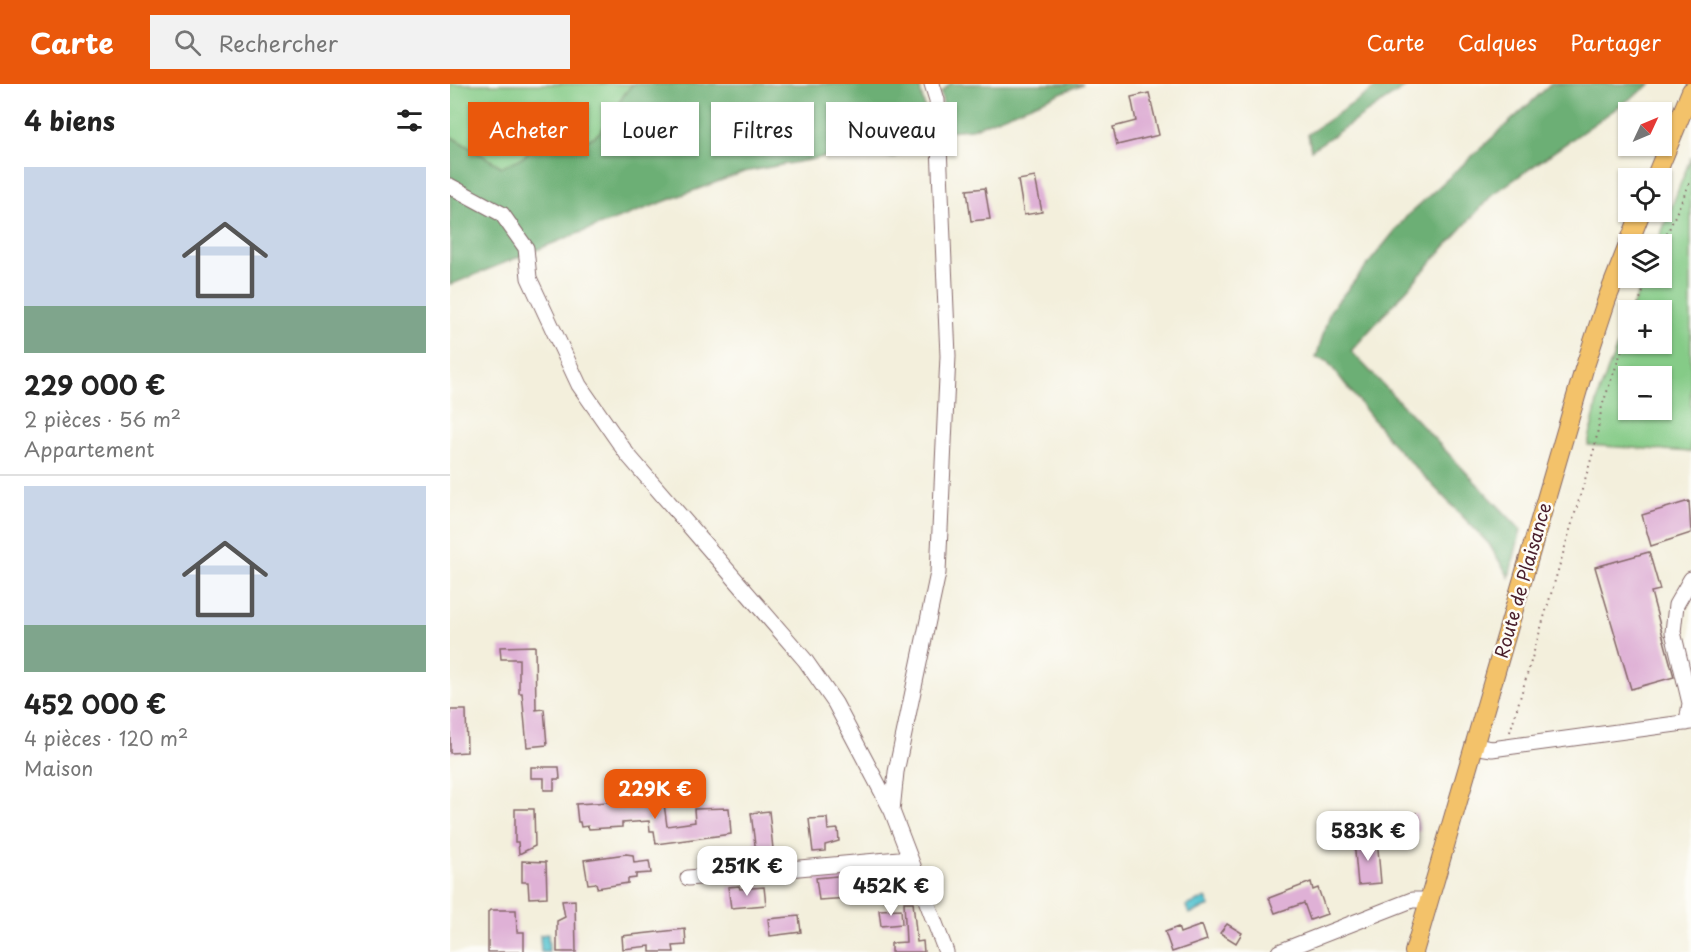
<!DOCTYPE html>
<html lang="fr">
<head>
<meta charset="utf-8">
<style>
  :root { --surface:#fff; --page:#f2f2f2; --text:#222; --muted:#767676; --line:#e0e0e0; --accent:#ea580c }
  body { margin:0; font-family:"Playpen Sans",sans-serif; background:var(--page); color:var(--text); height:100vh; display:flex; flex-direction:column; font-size:22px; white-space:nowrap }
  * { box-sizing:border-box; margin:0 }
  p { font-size:20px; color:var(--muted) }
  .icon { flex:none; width:33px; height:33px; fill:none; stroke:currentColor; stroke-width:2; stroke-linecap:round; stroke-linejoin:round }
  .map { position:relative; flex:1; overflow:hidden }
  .side { display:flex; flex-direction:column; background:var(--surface); width:450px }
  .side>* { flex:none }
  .banner { position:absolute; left:18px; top:18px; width:570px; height:54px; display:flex; gap:12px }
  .needle { width:39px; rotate:46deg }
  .tools { position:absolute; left:1168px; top:18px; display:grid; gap:12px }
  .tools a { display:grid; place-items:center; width:54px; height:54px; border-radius:0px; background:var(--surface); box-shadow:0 2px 4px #0004; font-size:30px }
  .price { position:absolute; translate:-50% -51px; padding:0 14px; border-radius:12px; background:#fff; color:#222; font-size:20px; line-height:39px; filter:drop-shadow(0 2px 3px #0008) }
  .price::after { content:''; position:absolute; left:50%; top:36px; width:18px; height:14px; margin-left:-9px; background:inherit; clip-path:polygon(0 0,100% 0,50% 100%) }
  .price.current { background:var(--accent); color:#fff }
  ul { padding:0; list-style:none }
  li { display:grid; align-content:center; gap:12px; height:318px; padding:0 24px }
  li+li { border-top:2px solid var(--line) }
  li span { display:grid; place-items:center; height:186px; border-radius:0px; color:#555 }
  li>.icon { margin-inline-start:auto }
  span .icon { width:108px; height:108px; fill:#fffc; stroke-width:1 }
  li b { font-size:26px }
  h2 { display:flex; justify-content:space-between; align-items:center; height:72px; padding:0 24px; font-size:26px }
  .tag { padding:0 21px; border-radius:0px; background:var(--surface); box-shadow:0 2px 4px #0004; font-size:21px; line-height:54px }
  .tag.current { background:var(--accent); color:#fff }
  header { display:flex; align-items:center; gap:36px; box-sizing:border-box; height:84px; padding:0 30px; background:var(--accent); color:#fff }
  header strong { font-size:28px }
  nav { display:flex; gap:33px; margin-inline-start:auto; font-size:21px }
  .search { width:420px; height:54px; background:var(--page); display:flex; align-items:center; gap:15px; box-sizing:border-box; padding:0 21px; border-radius:0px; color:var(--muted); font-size:22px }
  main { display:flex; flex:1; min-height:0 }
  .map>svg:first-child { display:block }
  .green { fill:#85cb87; stroke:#687559; stroke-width:1.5; fill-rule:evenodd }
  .forest { fill:#6caf74; stroke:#5b6750; stroke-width:1.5 }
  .water { fill:#57c4d0; stroke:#50727e; stroke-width:1.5 }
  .building { fill:#dfb1d6 }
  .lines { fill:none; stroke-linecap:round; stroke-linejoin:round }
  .minor-casing { stroke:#856869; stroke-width:17 }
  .major-casing { stroke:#856869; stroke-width:20 }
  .path { stroke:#856869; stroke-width:2; stroke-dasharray:1.5 4.5; stroke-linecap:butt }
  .minor { stroke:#fff; stroke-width:15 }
  .major { stroke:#f3c26a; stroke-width:18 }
  .labels { text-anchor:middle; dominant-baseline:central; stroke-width:5; stroke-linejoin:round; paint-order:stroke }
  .street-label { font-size:18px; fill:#4a1f2b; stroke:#fdfcf7 }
</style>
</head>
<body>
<header>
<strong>Carte</strong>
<div class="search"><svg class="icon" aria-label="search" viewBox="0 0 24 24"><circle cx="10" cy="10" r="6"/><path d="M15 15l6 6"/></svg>Rechercher</div>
<nav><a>Carte</a><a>Calques</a><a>Partager</a></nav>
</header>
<main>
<section class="side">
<h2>4 biens<svg class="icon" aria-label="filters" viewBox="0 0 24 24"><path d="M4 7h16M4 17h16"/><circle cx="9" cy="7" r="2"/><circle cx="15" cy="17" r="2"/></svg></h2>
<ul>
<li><span style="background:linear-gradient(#c9d6e8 75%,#7fa58c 0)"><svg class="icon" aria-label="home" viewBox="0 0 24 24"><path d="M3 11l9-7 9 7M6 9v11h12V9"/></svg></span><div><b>229 000 €</b><p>2 pièces · 56 m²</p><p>Appartement</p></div></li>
<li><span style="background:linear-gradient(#c9d6e8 75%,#7fa58c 0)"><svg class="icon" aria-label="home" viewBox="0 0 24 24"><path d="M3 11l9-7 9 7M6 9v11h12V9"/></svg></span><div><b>452 000 €</b><p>4 pièces · 120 m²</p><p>Maison</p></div></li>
</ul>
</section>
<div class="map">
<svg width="1241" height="868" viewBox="0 0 1241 868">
  <rect width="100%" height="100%" fill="#fdfcf7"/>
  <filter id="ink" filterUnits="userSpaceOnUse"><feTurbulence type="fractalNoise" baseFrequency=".0167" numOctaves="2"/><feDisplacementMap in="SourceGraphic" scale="12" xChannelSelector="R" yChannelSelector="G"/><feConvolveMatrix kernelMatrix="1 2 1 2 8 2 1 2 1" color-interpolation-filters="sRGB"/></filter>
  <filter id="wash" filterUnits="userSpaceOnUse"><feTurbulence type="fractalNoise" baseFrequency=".008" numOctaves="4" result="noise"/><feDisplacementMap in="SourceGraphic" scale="24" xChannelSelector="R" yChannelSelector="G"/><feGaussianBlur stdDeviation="1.35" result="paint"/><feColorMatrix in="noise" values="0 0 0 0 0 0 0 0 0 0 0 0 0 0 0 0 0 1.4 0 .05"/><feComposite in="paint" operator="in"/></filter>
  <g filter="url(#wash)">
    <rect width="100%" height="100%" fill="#f3efdc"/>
    <path class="green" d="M0,0H183C169,13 164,32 152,46C136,64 107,62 86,62L72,74L52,83L0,52Z
      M1241,73V368L1138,361L1149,309L1179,232V260H1212V226H1181L1194,194H1212V160H1207ZM1179,292H1212V326H1179Z"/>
    <path class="forest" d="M183,0H469L482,53L442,74L413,66L294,88L116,154L0,201V52L52,83L72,74L86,62C107,62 136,64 152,46C164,32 169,13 183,0Z
      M500,0H633L522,45L497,47L491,8Z
      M931,0H960L861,66L858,50Z
      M1101,0H1201L1042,111L901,267L1071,446L1059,493L1039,460L941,358L877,277L866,274L880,227L957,132Z"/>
    <path class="water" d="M756,814L760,822L739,830L736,822Z
      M98,850L99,868H91L90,851Z"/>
    <g id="blocks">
      <path class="building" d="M699,9L709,51L667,61L663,43L686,37L681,13Z
        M585,93L592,128L574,131L568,96Z
        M535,104L540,135L521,137L517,106Z
        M1239,417L1241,449L1201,462L1192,431Z
        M1199,468L1210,506L1201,508L1224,593L1181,605L1145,483Z
        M85,562L86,626L94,625L97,661L77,663L72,609H69V575H51L50,563Z
        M0,626H16L17,668L0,669Z
        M81,683H109L110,695H104V706H94V694H81Z
        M177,717V722L214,720L217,742L245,738L244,725L279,724L281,750L206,760L204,747H200L199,737L172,739V743L139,745L138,742L131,743L130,738H128L126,720Z
        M65,725H84L85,762L69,770L68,758H65Z
        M319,727L323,765H330L331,776L313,777L312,768L306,769L301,729Z
        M966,729L970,747L945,752L943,738Z
        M377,734L378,746L388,745L389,757L375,761V767L363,768L359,735Z
        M927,754L931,799L908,801L904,757Z
        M176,770L183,771L184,779L199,777L201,789L186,790V794L178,795V799L147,804L146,799L138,800L134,776Z
        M72,777L96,778L97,813L79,814L78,798H72Z
        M397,791L399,814L369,816L366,794Z
        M861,798L863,806L868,804L877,830L860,836L854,819L825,829L819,814Z
        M289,802L290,805L314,803L316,821L281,824L278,803Z
        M125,816L126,868H107V837L115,833L112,817Z
        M454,818H463L467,858L473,857L474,868H441V859L456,858Z
        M451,825L452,840L431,842L429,826Z
        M40,826H66L67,848H74V868H38V828Z
        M349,832L351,848L320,852L318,835Z
        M777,840L792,849L786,859L770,849Z
        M752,841L757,856L722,868L715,848L728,843L730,849Z
        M235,845L236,861L223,862L224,868H200V862L173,865L172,852Z"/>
    </g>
  </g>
  <g filter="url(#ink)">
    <use href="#blocks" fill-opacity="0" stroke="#856869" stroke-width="1.5"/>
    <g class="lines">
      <g class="minor-casing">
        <path id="minor" d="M0,102L52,130L76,164L79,194L129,301L177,370L355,576L385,619L442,727L496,868
          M1237,639L1240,619L1223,548L1226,521L1241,495
          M1023,662L1042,665L1241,638
          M442,727L446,688L488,489L498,272L487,16L482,0
          M238,794L460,774
          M829,868L962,816H979"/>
      </g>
      <g class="major-casing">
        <path id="major" d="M1205,94L1241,7
          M964,868L1134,285L1157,215L1191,128"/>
      </g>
      <path class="path" d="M1212,161L1241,96
        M1186,226L1198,194
        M1060,648L1145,362L1152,322L1179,246"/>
      <use href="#minor" class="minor"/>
      <use href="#major" class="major"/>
    </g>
  </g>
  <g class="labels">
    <g class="street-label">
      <text transform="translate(1072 496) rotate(-74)">Route de Plaisance</text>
    </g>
  </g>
</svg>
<div class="tools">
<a><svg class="needle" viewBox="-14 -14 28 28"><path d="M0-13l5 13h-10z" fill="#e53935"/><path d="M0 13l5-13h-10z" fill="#767676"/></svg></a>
<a><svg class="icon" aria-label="locate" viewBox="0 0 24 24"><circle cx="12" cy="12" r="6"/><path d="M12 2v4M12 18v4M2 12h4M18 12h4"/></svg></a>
<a><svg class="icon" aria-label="layers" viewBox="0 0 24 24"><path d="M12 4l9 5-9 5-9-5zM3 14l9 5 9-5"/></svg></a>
<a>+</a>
<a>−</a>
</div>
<b class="price current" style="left:205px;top:736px">229K €</b>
<b class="price" style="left:918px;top:778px">583K €</b>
<b class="price" style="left:297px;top:813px">251K €</b>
<b class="price" style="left:441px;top:833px">452K €</b>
<div class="banner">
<a class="tag current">Acheter</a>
<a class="tag">Louer</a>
<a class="tag">Filtres</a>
<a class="tag">Nouveau</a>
</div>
</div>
</main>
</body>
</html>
